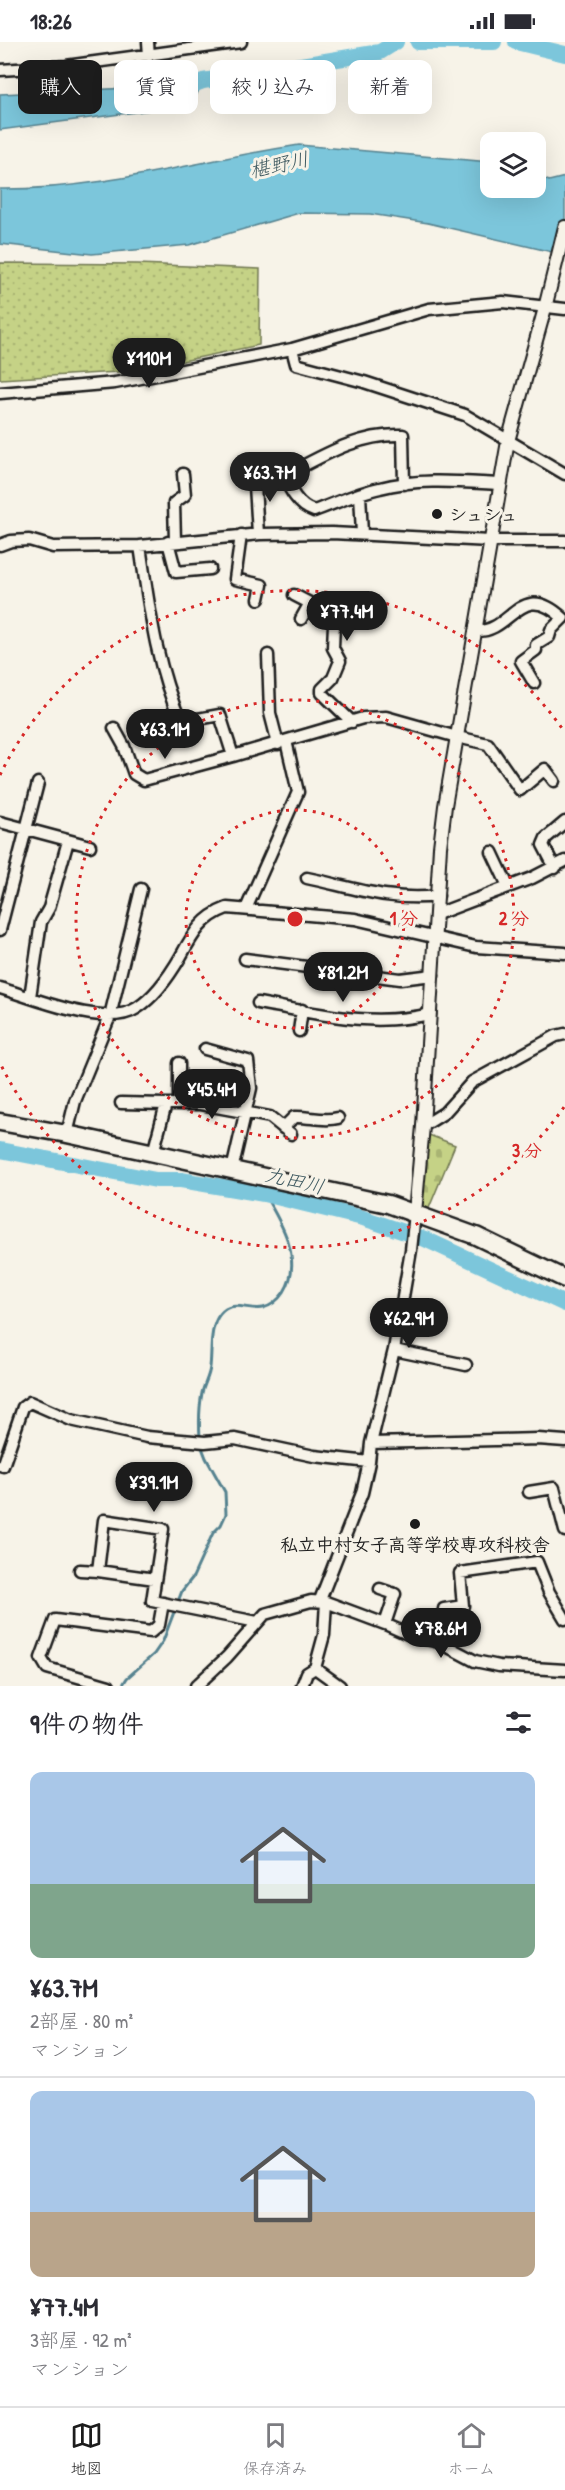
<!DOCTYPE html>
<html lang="ja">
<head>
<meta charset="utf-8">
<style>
  :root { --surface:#fff; --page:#f7f7f7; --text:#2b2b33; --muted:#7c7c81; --line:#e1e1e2; --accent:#1c1c1c }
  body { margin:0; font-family:"Patrick Hand","Klee One",sans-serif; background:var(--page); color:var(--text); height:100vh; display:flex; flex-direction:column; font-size:22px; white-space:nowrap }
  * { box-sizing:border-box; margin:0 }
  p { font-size:20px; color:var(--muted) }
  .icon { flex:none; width:33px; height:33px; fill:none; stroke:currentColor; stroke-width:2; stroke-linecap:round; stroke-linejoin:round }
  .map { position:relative; height:1644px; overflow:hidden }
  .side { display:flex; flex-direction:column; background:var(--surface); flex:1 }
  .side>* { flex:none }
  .guide { position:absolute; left:18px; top:18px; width:530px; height:54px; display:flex; gap:12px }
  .controls { position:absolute; left:480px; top:90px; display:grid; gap:12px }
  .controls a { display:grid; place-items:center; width:66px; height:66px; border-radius:12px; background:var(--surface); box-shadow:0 6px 24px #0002; font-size:30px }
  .price { position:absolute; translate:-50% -51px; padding:0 14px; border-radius:21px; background:var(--accent); color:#fff; font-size:20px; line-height:39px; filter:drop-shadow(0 2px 3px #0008) }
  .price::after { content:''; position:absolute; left:50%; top:36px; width:18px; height:14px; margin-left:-9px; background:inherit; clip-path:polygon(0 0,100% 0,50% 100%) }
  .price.selected { background:#222; color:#fff }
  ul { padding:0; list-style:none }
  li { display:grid; align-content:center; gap:12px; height:318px; padding:0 30px }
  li+li { border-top:2px solid var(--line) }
  li span { display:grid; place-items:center; height:186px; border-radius:12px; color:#555 }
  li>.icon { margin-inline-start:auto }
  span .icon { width:108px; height:108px; fill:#fffc; stroke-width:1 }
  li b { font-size:26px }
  h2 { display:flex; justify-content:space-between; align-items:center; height:72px; padding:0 30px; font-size:26px }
  .chip { padding:0 21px; border-radius:12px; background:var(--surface); box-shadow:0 6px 24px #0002; font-size:21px; line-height:54px }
  .chip.selected { background:var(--accent); color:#fff }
  .status { display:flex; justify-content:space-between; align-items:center; height:42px; padding:0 30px; background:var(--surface); direction:ltr }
  .status svg { height:16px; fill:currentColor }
  .dock { display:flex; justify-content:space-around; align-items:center; height:84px; border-top:2px solid var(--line); background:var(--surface); font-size:16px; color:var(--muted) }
  .dock a { display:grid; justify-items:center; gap:3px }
  .dock .selected { color:var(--accent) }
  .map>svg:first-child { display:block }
  .cemetery { fill:url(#cemetery-stones); stroke:#707751; stroke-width:1.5 }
  .park { fill:url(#park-dots); stroke:#707751; stroke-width:1.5 }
  .water { fill:#7bc6db; stroke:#55828f; stroke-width:1.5 }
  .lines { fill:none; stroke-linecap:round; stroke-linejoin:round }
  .stream { stroke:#55828f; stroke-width:3 }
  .river { stroke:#7bc6db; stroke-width:16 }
  .minor-casing { stroke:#1c1c1c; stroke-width:15 }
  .tertiary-casing { stroke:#1c1c1c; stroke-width:16 }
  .primary-casing { stroke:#1c1c1c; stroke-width:21 }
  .minor { stroke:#f7f3e8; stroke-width:10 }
  .tertiary { stroke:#f7f3e8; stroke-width:12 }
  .primary { stroke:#f7f3e8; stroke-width:16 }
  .ring { fill:none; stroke:#d62828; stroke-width:3; stroke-dasharray:3 6 }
  .poi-dot { fill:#1c1c1c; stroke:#f7f3e8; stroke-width:2 }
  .labels { text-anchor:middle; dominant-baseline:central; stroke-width:6; stroke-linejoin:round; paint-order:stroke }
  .poi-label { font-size:18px; font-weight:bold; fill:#1c1c1c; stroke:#f7f3e8; text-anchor:start }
  .water-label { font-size:20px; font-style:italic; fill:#3d585f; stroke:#f7f3e8 }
  .centre { fill:#d62828; stroke:#f7f3e8; stroke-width:3 }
  .ring-label { font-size:18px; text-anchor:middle; font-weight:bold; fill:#d62828; stroke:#f7f3e8; stroke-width:6; stroke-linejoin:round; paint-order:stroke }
</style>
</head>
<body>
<div class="status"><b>18:26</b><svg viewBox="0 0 49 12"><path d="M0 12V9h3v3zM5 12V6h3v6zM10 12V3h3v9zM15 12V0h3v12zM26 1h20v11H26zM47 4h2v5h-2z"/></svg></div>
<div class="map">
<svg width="565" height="1644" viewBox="0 0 565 1644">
  <defs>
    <pattern id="cemetery-stones" width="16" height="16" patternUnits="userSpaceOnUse" patternTransform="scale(1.5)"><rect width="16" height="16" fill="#c5d286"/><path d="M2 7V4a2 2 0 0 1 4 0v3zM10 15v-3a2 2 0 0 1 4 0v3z" fill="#a9b473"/></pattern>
    <pattern id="park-dots" width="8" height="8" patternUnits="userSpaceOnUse" patternTransform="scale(1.5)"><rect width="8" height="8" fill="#c5d286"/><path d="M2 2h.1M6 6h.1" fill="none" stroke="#a9b473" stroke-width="1.8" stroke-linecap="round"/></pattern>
  </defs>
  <rect width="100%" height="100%" fill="#f7f3e8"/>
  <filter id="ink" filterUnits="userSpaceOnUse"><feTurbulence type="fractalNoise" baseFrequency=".0167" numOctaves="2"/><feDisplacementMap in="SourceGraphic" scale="12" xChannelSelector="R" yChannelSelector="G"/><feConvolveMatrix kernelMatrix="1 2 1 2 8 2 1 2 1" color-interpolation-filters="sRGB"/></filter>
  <g filter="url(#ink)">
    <path class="cemetery" d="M429,1093L455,1103L429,1166L418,1163Z"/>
    <path class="park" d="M0,221L138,222L260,227L259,303L135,329L0,337Z"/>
    <path class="water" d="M193,38L203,39L197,52L179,56L151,68L0,88V52L152,45Z
      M299,103L490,120V146H536V133L549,139L565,135V213L428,181L370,172L299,171L189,203L92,212L0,202V147C101,148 200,118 299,103Z"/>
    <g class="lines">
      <path class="stream" d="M200,1396C199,1381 199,1366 202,1351C204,1342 209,1335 210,1325C212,1310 209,1285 220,1272C232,1257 248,1269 263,1266C272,1264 279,1257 284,1250C304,1218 281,1180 264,1152
        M122,1644L127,1636L154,1612L163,1599L182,1549L193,1535L213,1491L221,1483L226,1472L225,1450L206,1416L201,1403"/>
      <path class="river" d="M418,0H494
        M516,0L565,12
        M182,47L203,39L380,10L396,0
        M0,1108L156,1138H181L264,1152L363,1176L425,1197L565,1262"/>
      <g class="minor-casing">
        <path id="minor" d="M148,0L149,14
          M0,28L66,24L241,0
          M292,307L296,322L364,340L465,373L565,432
          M0,351L115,341L292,307L429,267L503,260L565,267
          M404,442L403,393C359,391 322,414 284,434C290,448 298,464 314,469C336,461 357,451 380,446C418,436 461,440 500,442
          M360,452L362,492
          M258,492L254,427L266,420
          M241,493L235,537L262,543L259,557
          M175,499L174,461L185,453L183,432
          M168,500L176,530L210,527
          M0,503L11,499L29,498L53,505L140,504L260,492L332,491L490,499H565
          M140,504C149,564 156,624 181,680L220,673L233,714L363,676L386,675L457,695L488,702L520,748L545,727L554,739
          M294,553L329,571L334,582L333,606L340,619L333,636L322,647V651L352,680
          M301,577L310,561
          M476,589C512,591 520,536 563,576L551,588L549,595L536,603V608L521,619L534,641
          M268,613L270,671L278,702
          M114,686L124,704L134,732L144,738L233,714
          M0,780L90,804
          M492,810L508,844
          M555,826L543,803L546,796L565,780
          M307,836C351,845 391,860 438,854
          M246,867L298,750L286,699
          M437,872L532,836L565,819
          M0,888L38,741
          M245,917L400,937L433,933
          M0,946C34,956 106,987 137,966C156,954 170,933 181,914C193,892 202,875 227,866L355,877L476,905L565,911
          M30,955L41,880L49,866L68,799
          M258,961C317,971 370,986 430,972
          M299,989L302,968
          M205,1007L248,1019L251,1046L232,1128
          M179,1060V1021
          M121,1061L166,1062
          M423,1084L444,1071L472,1040L556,994L565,992
          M283,1086L294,1075C309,1074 323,1080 338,1076
          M67,1092L75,1059L110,974L141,847
          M153,1111L166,1062H200L270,1075L291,1092
          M394,1308L466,1323
          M371,1401L538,1397L565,1399
          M0,1423L3,1424L23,1365L30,1360L71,1378L147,1395L205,1400L235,1397L314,1414L369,1420
          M529,1450L554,1446L565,1489
          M80,1528L98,1529
          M155,1537L98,1529L104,1478L163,1487L152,1559L257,1580
          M380,1547L395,1552L385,1582
          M320,1558L362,1451L369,1420L371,1401L394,1308L411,1208L415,1171
          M326,1560L385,1582L412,1594L439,1600L475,1619L499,1624L565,1628
          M439,1600L444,1567L463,1564L460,1531L537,1520L549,1550L565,1577
          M109,1644L47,1626L41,1616L55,1578L151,1590L159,1583L163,1561
          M196,1644L227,1615L265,1572L311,1559L326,1560L324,1593L315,1626L340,1644
          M302,1644L307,1631L315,1626"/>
      </g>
      <g class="tertiary-casing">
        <path id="tertiary" d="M415,1171L423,1084L440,805L445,764L508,399L545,266L565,185"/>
      </g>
      <g class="primary-casing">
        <path id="primary" d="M0,1080L67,1092L388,1162L476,1194L565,1237"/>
      </g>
      <use href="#minor" class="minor"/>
      <use href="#tertiary" class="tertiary"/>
      <use href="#primary" class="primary"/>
    </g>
  </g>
  <g class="ring">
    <circle cx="295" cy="877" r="109"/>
    <circle cx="295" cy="877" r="219"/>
    <path d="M564 1065A328 328 0 0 1 0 1021M0 733A328 328 0 0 1 564 689"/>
  </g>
  <g class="poi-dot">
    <circle cx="437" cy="472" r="6"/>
    <circle cx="415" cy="1482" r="6"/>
  </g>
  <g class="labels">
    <g class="poi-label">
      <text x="449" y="472">シュシュ</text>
      <text x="415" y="1502" text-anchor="middle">私立中村女子高等学校専攻科校舎</text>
    </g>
    <g class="water-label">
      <text transform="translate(279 122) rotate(-12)">椹野川</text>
      <text transform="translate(295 1138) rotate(13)">九田川</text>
    </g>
  </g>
  <circle cx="295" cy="877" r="9" class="centre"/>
  <g class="ring-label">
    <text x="404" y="883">1 分</text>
    <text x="514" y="883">2 分</text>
    <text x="527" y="1115">3 分</text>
  </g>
</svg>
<div class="controls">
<a><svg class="icon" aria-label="layers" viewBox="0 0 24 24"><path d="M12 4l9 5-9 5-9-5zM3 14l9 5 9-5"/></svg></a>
</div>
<b class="price" style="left:149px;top:347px">¥110M</b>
<b class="price selected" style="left:270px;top:461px">¥63.7M</b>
<b class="price" style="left:347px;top:600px">¥77.4M</b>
<b class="price" style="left:165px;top:718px">¥63.1M</b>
<b class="price" style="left:343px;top:961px">¥81.2M</b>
<b class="price" style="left:212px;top:1078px">¥45.4M</b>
<b class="price" style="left:409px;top:1307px">¥62.9M</b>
<b class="price" style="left:154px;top:1471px">¥39.1M</b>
<b class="price" style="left:441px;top:1617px">¥78.6M</b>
<div class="guide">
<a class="chip selected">購入</a>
<a class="chip">賃貸</a>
<a class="chip">絞り込み</a>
<a class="chip">新着</a>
</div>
</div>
<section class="side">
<h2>9件の物件<svg class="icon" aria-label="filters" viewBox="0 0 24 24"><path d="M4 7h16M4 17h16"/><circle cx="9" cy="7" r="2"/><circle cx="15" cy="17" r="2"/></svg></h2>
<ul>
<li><span style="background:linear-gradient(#a9c7e8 60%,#7fa58c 0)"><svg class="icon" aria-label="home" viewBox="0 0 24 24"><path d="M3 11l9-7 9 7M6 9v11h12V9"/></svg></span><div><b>¥63.7M</b><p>2部屋 · 80 m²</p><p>マンション</p></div></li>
<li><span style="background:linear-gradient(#a9c7e8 65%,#b9a48a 0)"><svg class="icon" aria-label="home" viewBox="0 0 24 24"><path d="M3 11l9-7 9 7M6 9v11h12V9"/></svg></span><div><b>¥77.4M</b><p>3部屋 · 92 m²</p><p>マンション</p></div></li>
</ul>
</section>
<nav class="dock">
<a class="selected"><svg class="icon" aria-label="map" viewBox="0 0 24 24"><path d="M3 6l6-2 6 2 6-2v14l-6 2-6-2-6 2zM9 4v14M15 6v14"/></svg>地図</a>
<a><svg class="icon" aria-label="saved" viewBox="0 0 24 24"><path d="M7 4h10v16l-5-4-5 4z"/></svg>保存済み</a>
<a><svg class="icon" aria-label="home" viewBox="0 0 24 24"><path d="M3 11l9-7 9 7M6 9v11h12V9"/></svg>ホーム</a>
</nav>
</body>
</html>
